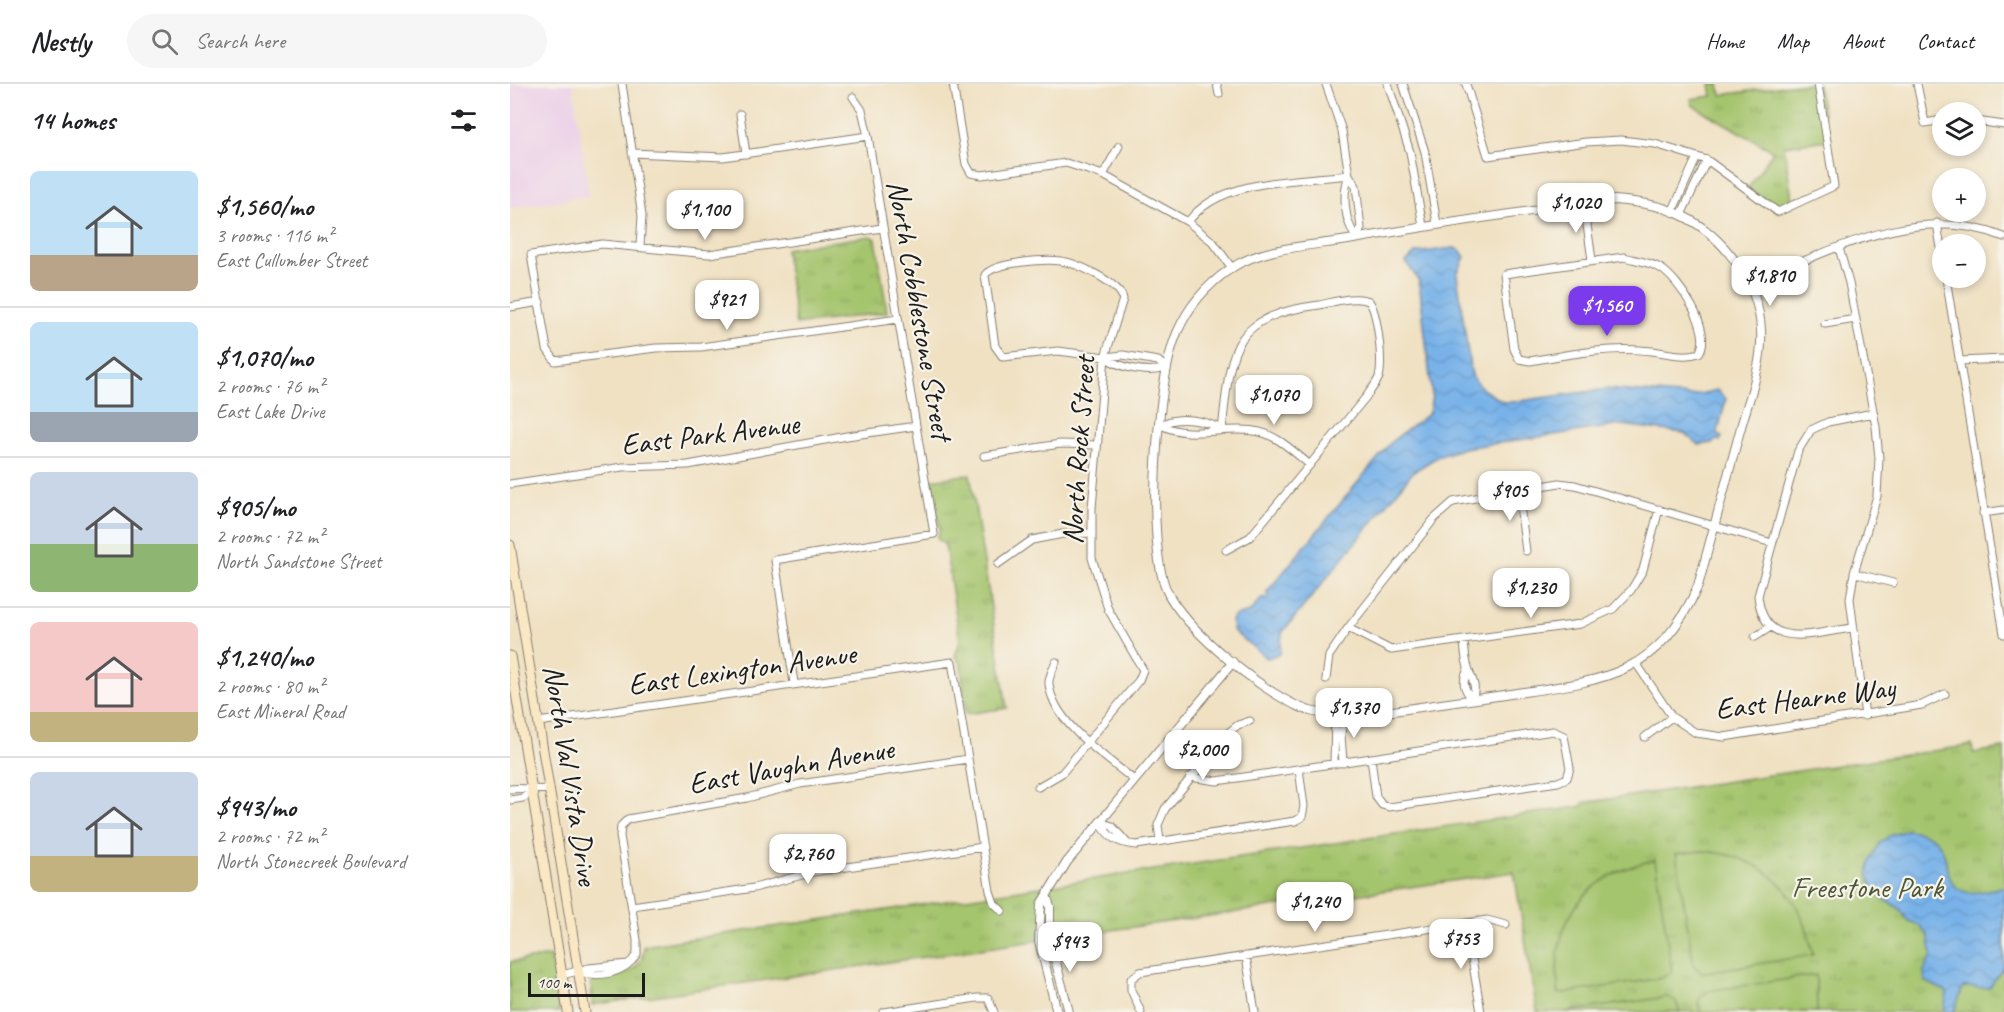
<!DOCTYPE html>
<html lang="en">
<head>
<meta charset="utf-8">
<style>
  :root { --surface:#fff; --page:#f6f6f6; --text:#202124; --muted:#757577; --line:#e0e0e0; --accent:#7c3aed }
  body { margin:0; font-family:Caveat,sans-serif; background:var(--page); color:var(--text); height:100vh; display:flex; flex-direction:column; font-size:22px; white-space:nowrap }
  * { box-sizing:border-box; margin:0 }
  p { font-size:20px; color:var(--muted) }
  .icon { flex:none; width:33px; height:33px; fill:none; stroke:currentColor; stroke-width:2; stroke-linecap:round; stroke-linejoin:round }
  .map { position:relative; flex:1; overflow:hidden }
  .side { display:flex; flex-direction:column; background:var(--surface); width:510px }
  .side>* { flex:none }
  .tools { position:absolute; left:1422px; top:18px; display:grid; gap:12px }
  .tools a { display:grid; place-items:center; width:54px; height:54px; border-radius:50%; background:var(--surface); box-shadow:0 3px 9px #0003; font-size:30px }
  .scale { position:absolute; left:18px; bottom:15px; width:117px; box-sizing:border-box; padding-left:6px; border:3px solid #1c1c1c; border-top:0; font-size:16px; line-height:21px; white-space:nowrap; color:#1c1c1c; -webkit-text-stroke:4px #f7f3e8; paint-order:stroke }
  .price { position:absolute; translate:-50% -51px; padding:0 14px; border-radius:12px; background:#fff; color:#222; font-size:20px; line-height:39px; filter:drop-shadow(0 2px 3px #0008) }
  .price::after { content:''; position:absolute; left:50%; top:36px; width:18px; height:14px; margin-left:-9px; background:inherit; clip-path:polygon(0 0,100% 0,50% 100%) }
  .price.current { background:var(--accent); color:#fff }
  ul { padding:0; list-style:none }
  li { display:flex; align-items:center; gap:18px; height:150px; padding:0 30px }
  li+li { border-top:2px solid var(--line) }
  li span { display:grid; place-items:center; flex:none; width:168px; height:120px; border-radius:9px; color:#555 }
  li>.icon { margin-inline-start:auto }
  span .icon { width:72px; height:72px; fill:#fffc; stroke-width:1 }
  li b { font-size:26px }
  h2 { display:flex; justify-content:space-between; align-items:center; height:72px; padding:0 30px; font-size:26px }
  header { display:flex; align-items:center; gap:36px; box-sizing:border-box; height:84px; padding:0 30px; background:var(--surface); border-bottom:2px solid var(--line) }
  header strong { font-size:28px }
  nav { display:flex; gap:33px; margin-inline-start:auto; font-size:21px }
  .search { width:420px; height:54px; background:var(--page); display:flex; align-items:center; gap:15px; box-sizing:border-box; padding:0 21px; border-radius:33px; color:var(--muted); font-size:22px }
  main { display:flex; flex:1; min-height:0 }
  .map>svg:first-child { display:block }
  .built { fill:#ecd1e9 }
  .park { fill:url(#park-tufts); stroke:#607044; stroke-width:1.5 }
  .garden { fill:#a4c46d; stroke:#607044; stroke-width:1.5 }
  .water { fill:url(#water-waves); stroke:#4a6782; stroke-width:1.5 }
  .lines { fill:none; stroke-linecap:round; stroke-linejoin:round }
  .minor-casing { stroke:#867e70; stroke-width:9 }
  .tertiary-casing { stroke:#867e70; stroke-width:10 }
  .secondary-casing { stroke:#867e70; stroke-width:11 }
  .minor { stroke:#fff; stroke-width:7 }
  .tertiary { stroke:#fff; stroke-width:8 }
  .secondary { stroke:#fae7c3; stroke-width:9 }
  .labels { text-anchor:middle; dominant-baseline:central; stroke-width:4.5; stroke-linejoin:round; paint-order:stroke }
  .street-label { font-size:30px; fill:#1c1c1c; stroke:#f7f3e8 }
  .park-label { font-size:30px; fill:#4c5738; stroke:#f7f3e8 }
</style>
</head>
<body>
<header>
<strong>Nestly</strong>
<div class="search"><svg class="icon" aria-label="search" viewBox="0 0 24 24"><circle cx="10" cy="10" r="6"/><path d="M15 15l6 6"/></svg>Search here</div>
<nav><a>Home</a><a>Map</a><a>About</a><a>Contact</a></nav>
</header>
<main>
<section class="side">
<h2>14 homes<svg class="icon" aria-label="filters" viewBox="0 0 24 24"><path d="M4 7h16M4 17h16"/><circle cx="9" cy="7" r="2"/><circle cx="15" cy="17" r="2"/></svg></h2>
<ul>
<li><span style="background:linear-gradient(#bfe0f5 70%,#b9a48a 0)"><svg class="icon" aria-label="home" viewBox="0 0 24 24"><path d="M3 11l9-7 9 7M6 9v11h12V9"/></svg></span><div><b>$1,560/mo</b><p>3 rooms · 116 m²</p><p>East Cullumber Street</p></div></li>
<li><span style="background:linear-gradient(#bfe0f5 75%,#9aa5b1 0)"><svg class="icon" aria-label="home" viewBox="0 0 24 24"><path d="M3 11l9-7 9 7M6 9v11h12V9"/></svg></span><div><b>$1,070/mo</b><p>2 rooms · 76 m²</p><p>East Lake Drive</p></div></li>
<li><span style="background:linear-gradient(#c9d6e8 60%,#8fb573 0)"><svg class="icon" aria-label="home" viewBox="0 0 24 24"><path d="M3 11l9-7 9 7M6 9v11h12V9"/></svg></span><div><b>$905/mo</b><p>2 rooms · 72 m²</p><p>North Sandstone Street</p></div></li>
<li><span style="background:linear-gradient(#f6c9c9 75%,#c2b280 0)"><svg class="icon" aria-label="home" viewBox="0 0 24 24"><path d="M3 11l9-7 9 7M6 9v11h12V9"/></svg></span><div><b>$1,240/mo</b><p>2 rooms · 80 m²</p><p>East Mineral Road</p></div></li>
<li><span style="background:linear-gradient(#c9d6e8 70%,#c2b280 0)"><svg class="icon" aria-label="home" viewBox="0 0 24 24"><path d="M3 11l9-7 9 7M6 9v11h12V9"/></svg></span><div><b>$943/mo</b><p>2 rooms · 72 m²</p><p>North Stonecreek Boulevard</p></div></li>
</ul>
</section>
<div class="map">
<svg width="1494" height="928" viewBox="0 0 1494 928">
  <defs>
    <pattern id="park-tufts" width="24" height="20" patternUnits="userSpaceOnUse" patternTransform="scale(1.5)"><rect width="24" height="20" fill="#a4c46d"/><path d="M3 7l-1-3M5 7V3M7 7l1-3M15 17l-1-3M17 17v-4M19 17l1-3" fill="none" stroke="#8da85e"/></pattern>
    <pattern id="water-waves" width="16" height="10" patternUnits="userSpaceOnUse" patternTransform="scale(1.5)"><rect width="16" height="10" fill="#78b2e9"/><path d="M0 5q4-4 8 0t8 0" fill="none" stroke="#6798c7"/></pattern>
  </defs>
  <rect width="100%" height="100%" fill="#f7f3e8"/>
  <filter id="ink" filterUnits="userSpaceOnUse"><feTurbulence type="fractalNoise" baseFrequency=".0167" numOctaves="2"/><feDisplacementMap in="SourceGraphic" scale="12" xChannelSelector="R" yChannelSelector="G"/><feConvolveMatrix kernelMatrix="1 2 1 2 8 2 1 2 1" color-interpolation-filters="sRGB"/></filter>
  <filter id="wash" filterUnits="userSpaceOnUse"><feTurbulence type="fractalNoise" baseFrequency=".008" numOctaves="4" result="noise"/><feDisplacementMap in="SourceGraphic" scale="24" xChannelSelector="R" yChannelSelector="G"/><feGaussianBlur stdDeviation="1.35" result="paint"/><feColorMatrix in="noise" values="0 0 0 0 0 0 0 0 0 0 0 0 0 0 0 0 0 1.4 0 .05"/><feComposite in="paint" operator="in"/></filter>
  <g filter="url(#wash)">
    <rect width="100%" height="100%" fill="#f0e1c3"/>
    <path class="built" d="M0,0H63L79,112L0,124Z"/>
    <path class="park" d="M1200,0H1209L1211,11L1288,0H1308L1317,56L1274,62L1283,121L1268,128L1238,104L1263,67L1182,21L1181,15L1202,12Z
      M361,152L366,155L377,228L286,241L275,165Z
      M460,390L497,624L456,630L451,580L445,572L450,558L435,461L427,454L430,445L421,396Z
      M1462,661L1463,669L1494,664V928H1027L1004,788L82,921L81,897C102,887 133,896 134,862L1073,722V719Z
      M41,872L50,928H0V878Z"/>
    <path class="garden" d="M1192,767C1256,772 1292,809 1303,871L1197,888H1191L1184,882L1166,770Z
      M1145,776L1162,888L1152,894L1049,910C1039,837 1074,791 1145,776Z
      M1306,891L1307,928H1190L1189,915L1198,907Z
      M1157,913L1165,916L1170,928H1053Z"/>
    <path class="water" d="M944,164L950,166L955,173L947,190L960,283L963,294L974,306L993,318H1002L1097,305L1181,312L1207,306L1216,315L1207,351L1212,353L1210,357L1206,356L1202,359L1189,361L1174,349L1112,341L954,364L927,373L903,388L772,549L770,570L757,574L724,548L721,537L725,532L740,528L753,513L756,515L759,511L756,509L882,357L919,329L922,312L909,197L896,178L905,169Z
      M1397,746C1455,751 1423,800 1456,808C1468,811 1482,804 1494,803V883L1479,904L1453,903L1444,928H1434L1437,908L1415,897L1414,887L1422,871L1418,852L1410,842L1397,836L1390,825L1365,810L1358,790L1361,775L1370,759L1379,752Z"/>
  </g>
  <g filter="url(#ink)">
    <g class="lines">
      <g class="minor-casing">
        <path id="minor" d="M112,0L132,132L130,162
          M443,0L456,80L461,89L472,91L556,79L593,91L678,138L703,158L722,184
          M707,0L709,10
          M816,0L832,47L839,91L846,102L851,144L847,154C834,138 832,110 839,91
          M878,0L900,68L913,142
          M893,0L915,68L927,140
          M956,0L978,72L1076,58L1111,56L1145,60L1197,76L1268,128L1324,102L1308,0
          M1407,0L1415,39L1432,36
          M230,30L236,70
          M1466,37L1494,41
          M122,69L213,73L358,52
          M593,91L609,62
          M1074,120L1082,176
          M1162,128L1187,73
          M1171,131L1197,76
          M678,138C709,94 789,97 839,91
          M1427,139L1432,171
          M372,144L199,170L92,160L21,171L37,265L45,277L146,264L191,263L388,235
          M1329,164L1339,199L1366,343L1369,374L1367,412L1344,489L1340,515L1355,632
          M1114,173C1125,176 1140,178 1150,184C1169,195 1204,248 1189,269C1175,274 1157,269 1142,267C1101,262 1061,270 1020,277L1009,275L1004,265L994,190Z
          M1436,194L1494,550
          M1239,200C1319,168 1407,117 1494,153
          M0,223L30,218
          M1315,240L1346,235
          M595,273C610,284 638,290 656,284
          M1449,277L1494,275
          M651,341C680,356 713,342 744,347C765,349 784,368 800,381
          M651,341C667,331 697,336 712,346
          M712,346C721,267 718,233 809,221C824,218 845,211 859,217C868,229 873,278 869,293C867,299 860,307 856,313L740,453L716,466
          M474,372L550,360L587,361
          M0,400L113,383L178,381L337,352L406,342
          M1008,406L1016,467
          M1473,429L1494,426
          M488,480L522,456L553,450L581,449
          M1344,489L1383,499
          M838,544L881,566L1070,540L1103,525L1121,506L1133,486L1149,425
          M1342,544C1302,549 1254,568 1248,512L1288,367L1301,346L1318,338L1363,329
          M1245,553L1259,544
          M954,558C955,566 955,575 958,583C961,596 968,600 962,615C953,604 952,598 958,585
          M546,578C543,585 538,594 539,600C543,639 596,673 624,696
          M1126,579L1162,633L1186,649L1214,653L1412,621L1435,610
          M816,595L819,572L838,544L924,435L943,418L1049,399L1065,401L1262,459
          M284,599L265,476L424,450L358,52L352,26L343,13
          M28,638L442,578L480,807L484,819L492,827
          M1135,653L1162,633
          M833,679L831,650L834,632
          M824,680L825,632
          M680,693L707,697L1043,647L1054,652L1060,684L1057,694L1048,698L879,723L872,721L866,713L861,674
          M528,703L552,689L629,596L633,586L598,525L582,474V424L595,273L613,215C610,199 567,179 551,177C536,175 484,178 475,191L485,262L493,273L548,267L595,273L613,271L648,277L656,284
          M0,705C14,703 25,707 39,705
          M0,716L13,714L22,707
          M590,738C599,755 608,759 626,761L785,737L792,733L794,722L789,685
          M590,738L602,742L618,760
          M650,757L648,741L655,725L719,648L728,641L740,637
          M122,822L244,804L303,788L473,763
          M956,839L971,928
          M736,872L745,928
          M69,888C89,894 115,890 127,870V856L110,752L111,742L118,735L237,714L290,700L458,675
          M52,891L79,884L118,880
          M374,928L467,914H478L484,928
          M631,928L621,906V895L630,888L977,836L996,841"/>
      </g>
      <g class="tertiary-casing">
        <path id="tertiary" d="M1105,116C1127,118 1151,121 1171,131C1213,151 1249,199 1251,246C1253,280 1240,311 1231,343C1217,396 1202,449 1188,502C1146,597 1086,597 994,611C945,618 897,625 848,632C832,632 816,631 800,627C760,615 672,544 656,505C636,456 646,297 667,249C678,223 697,201 720,185C752,163 800,162 838,156C927,140 1016,127 1105,116Z
          M537,814L540,822V856L559,928
          M547,928L529,857L531,820L557,778L723,578"/>
      </g>
      <g class="secondary-casing">
        <path id="secondary" d="M0,461L75,928
          M0,572L58,928"/>
      </g>
      <use href="#minor" class="minor"/>
      <use href="#tertiary" class="tertiary"/>
      <use href="#secondary" class="secondary"/>
    </g>
  </g>
  <g class="labels">
    <g class="street-label">
      <text transform="translate(410 226) rotate(80)">North Cobblestone Street</text>
      <text transform="translate(200 350) rotate(-7)">East Park Avenue</text>
      <text transform="translate(568 366) rotate(-86)">North Rock Street</text>
      <text transform="translate(232 585) rotate(-8)">East Lexington Avenue</text>
      <text transform="translate(1295 614) rotate(-7)">East Hearne Way</text>
      <text transform="translate(281 682) rotate(-10)">East Vaughn Avenue</text>
      <text transform="translate(61 691) rotate(81)">North Val Vista Drive</text>
    </g>
    <g class="park-label">
      <text x="1357" y="803">Freestone Park</text>
    </g>
  </g>
</svg>
<div class="tools">
<a><svg class="icon" aria-label="layers" viewBox="0 0 24 24"><path d="M12 4l9 5-9 5-9-5zM3 14l9 5 9-5"/></svg></a>
<a>+</a>
<a>−</a>
</div>
<div class="scale">100 m</div>
<b class="price" style="left:1066px;top:150px">$1,020</b>
<b class="price" style="left:195px;top:157px">$1,100</b>
<b class="price" style="left:1260px;top:223px">$1,810</b>
<b class="price" style="left:217px;top:247px">$921</b>
<b class="price current" style="left:1097px;top:253px">$1,560</b>
<b class="price" style="left:764px;top:342px">$1,070</b>
<b class="price" style="left:1000px;top:438px">$905</b>
<b class="price" style="left:1021px;top:535px">$1,230</b>
<b class="price" style="left:844px;top:655px">$1,370</b>
<b class="price" style="left:693px;top:697px">$2,000</b>
<b class="price" style="left:298px;top:801px">$2,760</b>
<b class="price" style="left:805px;top:849px">$1,240</b>
<b class="price" style="left:951px;top:886px">$753</b>
<b class="price" style="left:560px;top:889px">$943</b>
</div>
</main>
</body>
</html>
